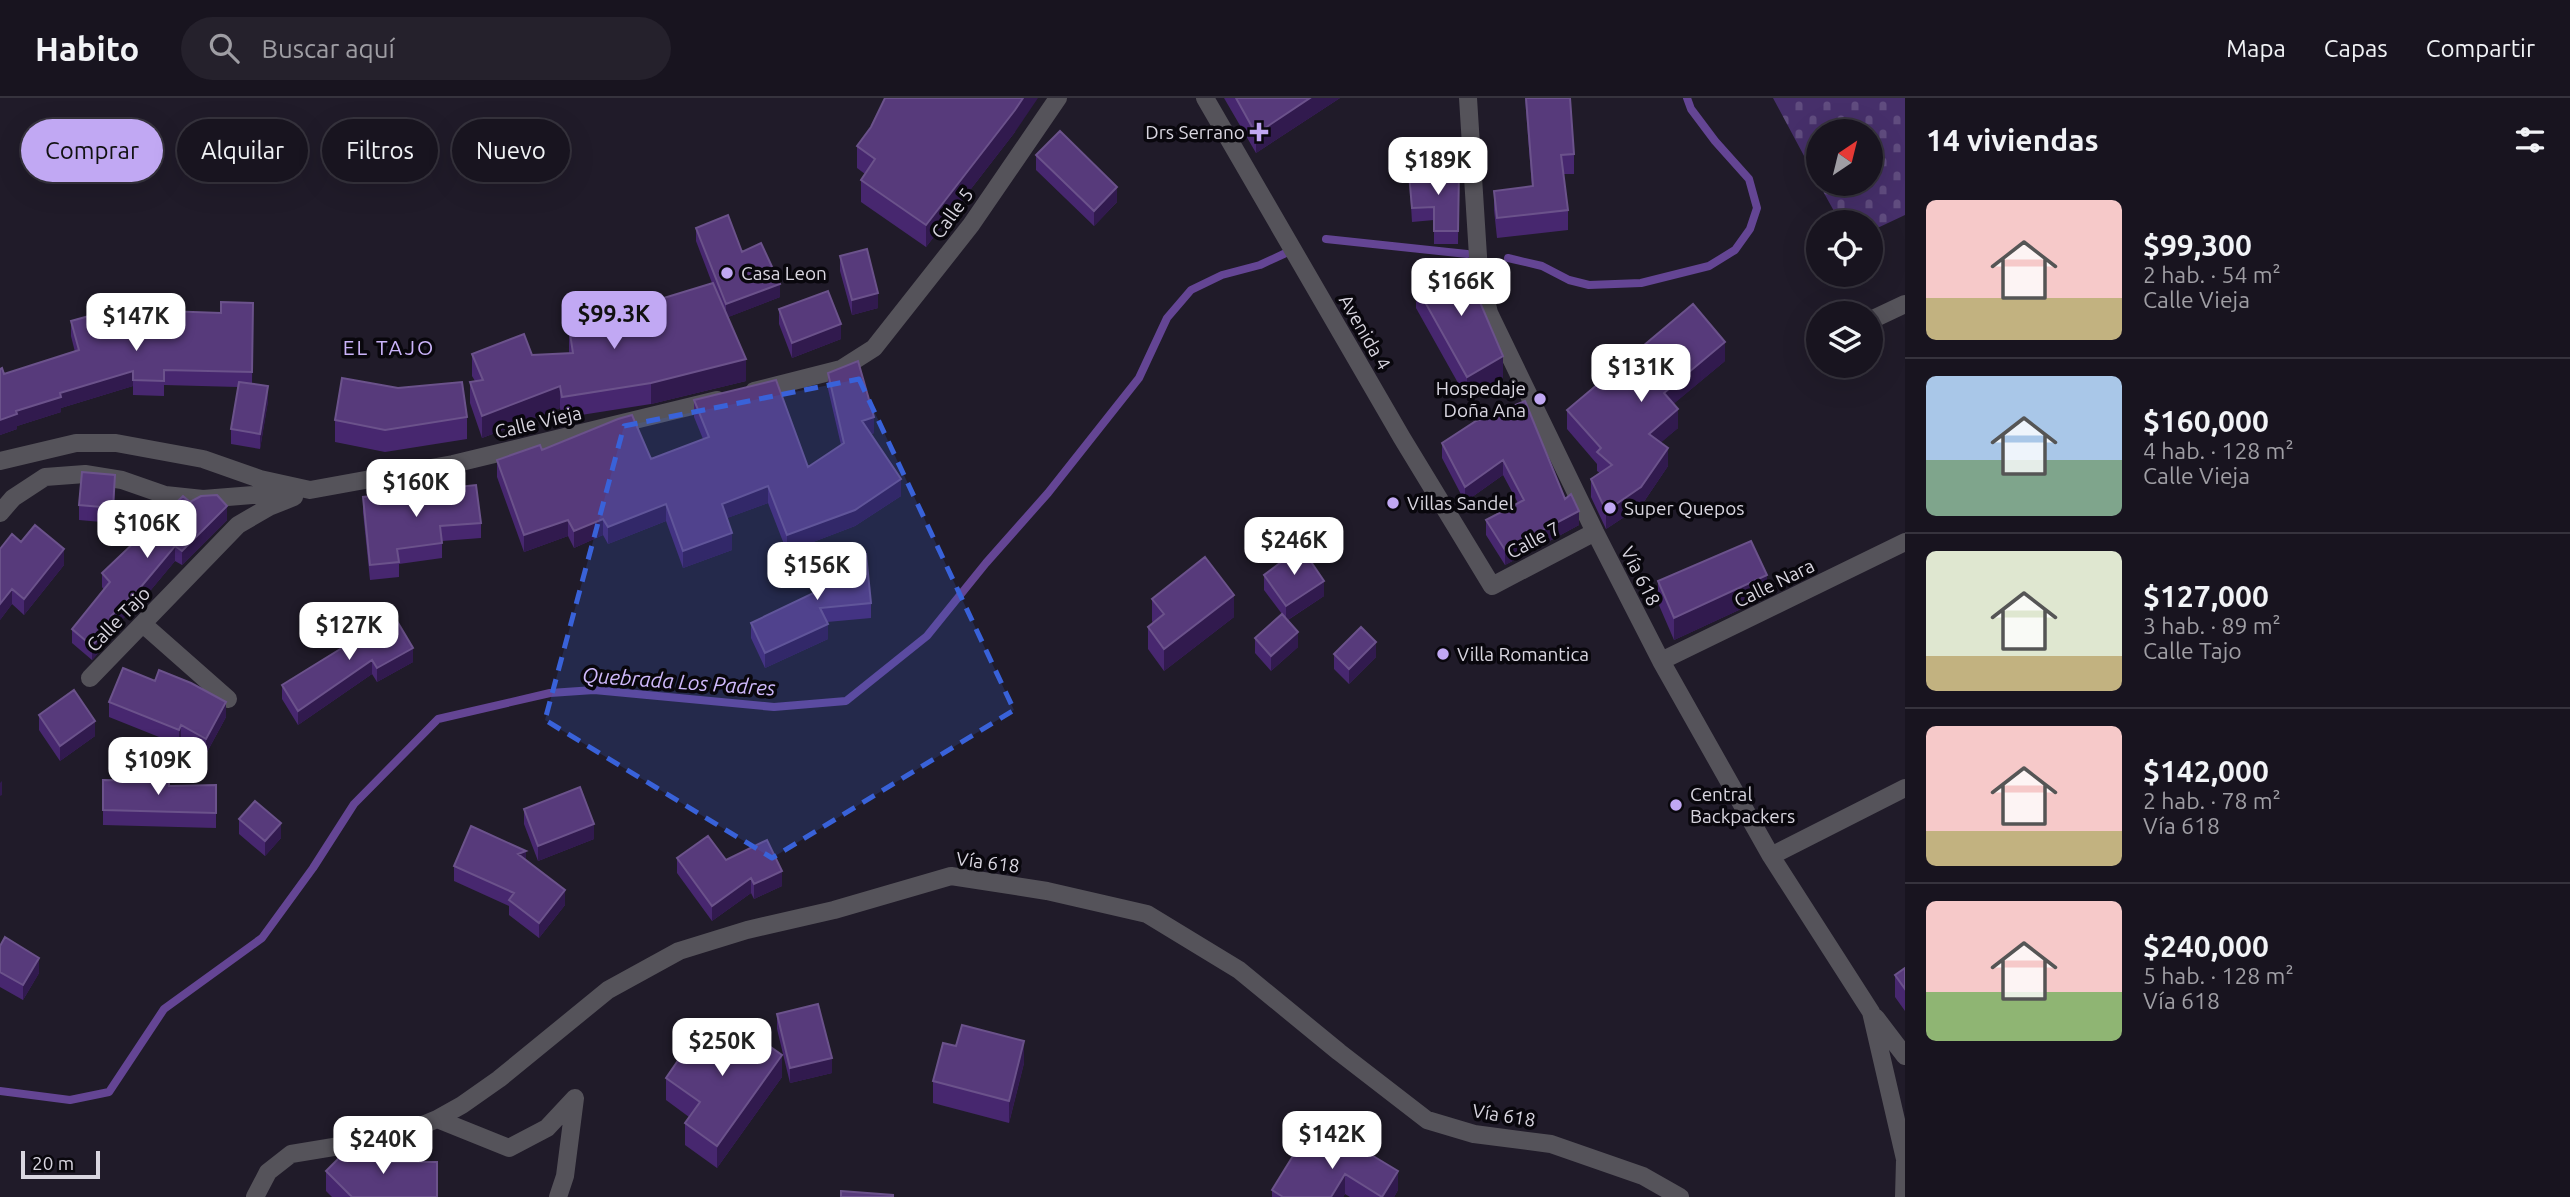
<!DOCTYPE html>
<html lang="es">
<head>
<meta charset="utf-8">
<style>
  :root { --surface:#18141f; --page:#25212c; --text:#f1f3f6; --muted:#9f9ea4; --line:#36333d; --accent:#c1a8f3 }
  body { margin:0; font-family:Ubuntu,sans-serif; background:var(--page); color:var(--text); height:100vh; display:flex; flex-direction:column; font-size:26px; white-space:nowrap }
  * { box-sizing:border-box; margin:0 }
  p { font-size:23px; color:var(--muted) }
  .icon { flex:none; width:38px; height:38px; fill:none; stroke:currentColor; stroke-width:2; stroke-linecap:round; stroke-linejoin:round }
  .map { position:relative; flex:1; overflow:hidden }
  .drawer { display:flex; flex-direction:column; background:var(--surface); width:665px }
  .drawer>* { flex:none }
  .guide { position:absolute; left:21px; top:21px; width:665px; height:63px; display:flex; gap:14px }
  .needle { width:46px; rotate:35deg }
  .controls { position:absolute; left:1806px; top:21px; display:grid; gap:14px }
  .controls a { display:grid; place-items:center; width:77px; height:77px; border-radius:50%; background:var(--surface); box-shadow:0 7px 28px #0002,0 0 0 2px var(--line); font-size:35px }
  .scale { position:absolute; left:21px; bottom:18px; width:79px; box-sizing:border-box; padding-left:7px; border:4px solid #d9d6e0; border-top:0; font-size:19px; line-height:24px; white-space:nowrap; color:#d9d6e0; -webkit-text-stroke:5px #09070d; paint-order:stroke }
  .price { position:absolute; translate:-50% -60px; padding:0 16px; border-radius:14px; background:#fff; color:#222; font-size:23px; line-height:46px; filter:drop-shadow(0 2px 4px #0008) }
  .price::after { content:''; position:absolute; left:50%; top:42px; width:21px; height:16px; margin-left:-10px; background:inherit; clip-path:polygon(0 0,100% 0,50% 100%) }
  .price.current { background:var(--accent); color:#111 }
  ul { padding:0; list-style:none }
  li { display:flex; align-items:center; gap:21px; height:175px; padding:0 21px }
  li+li { border-top:2px solid var(--line) }
  li span { display:grid; place-items:center; flex:none; width:196px; height:140px; border-radius:10px; color:#555 }
  li>.icon { margin-inline-start:auto }
  span .icon { width:84px; height:84px; fill:#fffc; stroke-width:1 }
  li b { font-size:30px }
  h2 { display:flex; justify-content:space-between; align-items:center; height:84px; padding:0 21px; font-size:30px }
  .chip { padding:0 24px; border-radius:32px; background:var(--surface); box-shadow:0 7px 28px #0002,0 0 0 2px var(--line); font-size:24px; line-height:63px }
  .chip.current { background:var(--accent); color:#111 }
  header { display:flex; align-items:center; gap:42px; box-sizing:border-box; height:98px; padding:0 35px; background:var(--surface); border-bottom:2px solid var(--line) }
  header strong { font-size:33px }
  nav { display:flex; gap:38px; margin-inline-start:auto; font-size:24px }
  .search { width:490px; height:63px; background:var(--page); display:flex; align-items:center; gap:18px; box-sizing:border-box; padding:0 24px; border-radius:38px; color:var(--muted); font-size:26px }
  main { display:flex; flex:1; min-height:0 }
  .map>svg:first-child { display:block }
  .cemetery { fill:url(#cemetery-stones) }
  .lines { fill:none; stroke-linecap:round; stroke-linejoin:round }
  .stream { stroke:#644594; stroke-width:8 }
  .minor { stroke:#55535a; stroke-width:18 }
  .wall { fill:#47276f }
  .shaded-wall { fill:#311a4e }
  .building { fill:#573a7b; stroke:#6b528b; stroke-width:2 }
  .marked { fill:#3962d9; fill-opacity:0.2; stroke:#3962d9; stroke-width:5; stroke-dasharray:14 9; stroke-linejoin:round }
  .poi-dot { fill:#c1a8f3; stroke:#09070d; stroke-width:2.5 }
  .labels { text-anchor:middle; dominant-baseline:central; stroke-width:7; stroke-linejoin:round; paint-order:stroke }
  .poi-label { font-size:19px; fill:#d9d6e0; stroke:#09070d; text-anchor:start }
  .street-label { font-size:19px; fill:#d9d6e0; stroke:#09070d }
  .neighbourhood-label { font-size:21px; letter-spacing:2px; fill:#cab3f9; stroke:#09070d }
  .water-label { font-size:21px; font-style:italic; fill:#cfb9fb; stroke:#09070d }
</style>
</head>
<body>
<header>
<strong>Habito</strong>
<div class="search"><svg class="icon" aria-label="search" viewBox="0 0 24 24"><circle cx="10" cy="10" r="6"/><path d="M15 15l6 6"/></svg>Buscar aquí</div>
<nav><a>Mapa</a><a>Capas</a><a>Compartir</a></nav>
</header>
<main>
<div class="map">
<svg width="1905" height="1099" viewBox="0 0 1905 1099">
  <defs>
    <pattern id="cemetery-stones" width="16" height="16" patternUnits="userSpaceOnUse" patternTransform="scale(1.75)"><rect width="16" height="16" fill="#462f6a"/><path d="M2 7V4a2 2 0 0 1 4 0v3zM10 15v-3a2 2 0 0 1 4 0v3z" fill="#604c7f"/></pattern>
  </defs>
  <rect width="100%" height="100%" fill="#201b29"/>
  <path class="cemetery" d="M1773,0H1905V117L1871,133V124H1840L1819,86H1871V33H1818V84Z"/>
  <g class="lines">
    <path class="stream" d="M1326,141L1467,156
      M1508,160L1542,168L1569,182L1589,187L1641,185L1709,168L1735,152L1750,131L1757,110L1749,81L1715,43L1691,11L1687,0
      M0,993L70,1002L109,994L164,911L262,840L313,770L354,706L438,621L550,595L594,592L774,609L846,603L927,538L986,465L1048,395L1139,280L1167,220L1191,192L1222,177L1260,167L1288,154"/>
    <path class="minor" d="M1205,0L1402,340L1492,488L1595,434
      M1468,0L1479,174L1489,215L1595,434L1661,563L1771,758L1871,914L1905,1061
      M1871,222L1905,206
      M754,293L841,271L874,250L971,127L1058,0
      M0,363L76,345H116L203,361L260,381L310,392L453,366L717,302
      M0,415L13,400L45,379L85,376L122,382L165,397L203,401L291,394
      M143,526L228,601
      M1661,563L1905,444
      M90,580L238,427L269,409L294,399
      M1771,758L1905,690
      M1876,920L1905,958
      M437,1021L509,1050L547,1030L575,1000L565,1078L558,1099
      M255,1099L268,1074L291,1056L394,1039L437,1021L462,1007L499,981L608,892L679,853L747,832L834,812L951,778L1047,793L1147,816L1239,872L1339,954L1427,1022L1474,1036L1551,1046L1643,1078L1680,1099
      M1904,1099L1905,1062"/>
  </g>
  <path class="wall" d="M1224,0H1340L1256,55Z
    M1525,0H1570L1574,56V76H1563L1568,112V132L1497,140L1494,112V93L1532,89Z
    M1015,34L926,149L861,104V82L865,76L857,70V48Z
    M1036,57L1117,104L1094,128L1036,72Z
    M1459,72L1458,146H1434V122L1412,124L1409,76Z
    M696,130L742,154L780,199L728,219L746,283L651,306L562,320L560,310L482,340L470,305V284L475,283L472,278V256L532,257L569,255V229L588,230V211L631,210L712,185L696,143Z
    M840,158L878,210L852,217L840,173Z
    M1416,188L1503,280L1467,301L1416,210Z
    M253,205L252,286L268,303L260,351L231,346V331L238,289L164,287V298L133,297V288L61,310V314L17,328V331L0,337V271L4,276L75,254L71,238V223L109,221L164,222L221,215Z
    M779,211L841,241L792,260L779,226Z
    M1725,263L1673,306L1678,330L1661,344L1668,368L1641,408L1606,431L1591,399V381L1600,375L1597,373V366L1567,331V312Z
    M828,275L874,335L871,336L901,398L855,428L787,454L768,405L727,420L732,452L683,470L666,423L608,446L603,437L574,450L568,438L524,454L497,379V362L542,352L651,361L703,341L694,319V302L808,369L841,347L828,291Z
    M467,319V341L385,354L335,344V322Z
    M1476,323L1579,427L1505,467L1486,437V422L1518,405L1503,377L1465,404L1442,360V345Z
    M115,392L113,425L79,422V407Z
    M363,399L481,425V440L442,443V460L399,466V479L370,482L363,414Z
    M190,404L227,422L182,467L175,463L140,505L115,528V536L92,562L72,545V531L104,492L102,489V475Z
    M21,444L64,467L24,517L12,506L0,522Z
    M819,461L871,505V520L827,524L828,541L765,570L751,540V525L821,492Z
    M1264,477L1324,498L1288,522L1298,549L1271,573L1255,555V540L1282,516L1264,492Z
    M1658,483L1767,499L1674,542L1658,505Z
    M1152,501L1234,519L1164,573L1148,551V529L1153,525L1152,523Z
    M394,518L413,564L377,584L372,576L298,627L282,601V587Z
    M1334,556L1376,559L1349,586L1334,571Z
    M109,604L226,619L206,656L181,642L179,647L109,619Z
    M39,617L95,638L60,663L39,632Z
    M103,682L169,688L216,687V730L103,727Z
    M524,711L594,741L538,763L524,726Z
    M239,721L281,740L265,758L239,736Z
    M677,760L726,762L782,788L754,801L751,795L712,823L677,775Z
    M526,762L565,807L539,840L509,817V808L454,783V768Z
    M0,848L39,875L23,902L0,889Z
    M1905,870V913L1895,899V877Z
    M777,916L832,975L790,985L777,931Z
    M1024,965L1009,1025L933,1005V983Z
    M782,979L717,1070L685,1047V1025L689,1019L666,1002V980Z
    M1334,1058L1398,1092L1394,1099H1350L1345,1096L1343,1099H1272V1092Z
    M378,1064L437,1099H332L326,1093V1073Z"/>
  <path class="shaded-wall" d="M1023,0H1038L1015,34L926,149V127Z
    M1310,0H1340L1256,55V36Z
    M1117,89V104L1094,128V113Z
    M780,186V199L726,220V206Z
    M878,195V210L852,217V202Z
    M841,226V241L792,260V245Z
    M1725,244V263L1664,314V295Z
    M1503,258V280L1467,301V279Z
    M746,261V283L651,306V285Z
    M133,273V288L61,310V314L17,328V331L0,337V322L16,313L60,295Z
    M268,288V303L260,351V336Z
    M560,288V310L482,340V318Z
    M1678,311V330L1649,355V336Z
    M874,319V335L862,339V323Z
    M1668,350V368L1641,408L1606,431V413Z
    M1503,362V377L1465,404V389Z
    M115,377V392L113,425V410Z
    M901,381V398L855,428L787,454V437Z
    M768,388V405L722,422V406Z
    M666,406V423L608,446V429Z
    M227,408V422L182,467V453Z
    M1579,413V427L1505,467V452Z
    M603,421V437L574,450V433Z
    M568,422V438L524,454V437Z
    M732,435V452L683,470V453Z
    M175,448V463L140,505L115,528V536L92,562V548L111,518Z
    M64,451V467L24,517V501Z
    M1767,477V499L1674,542V520Z
    M1324,483V498L1286,523V508Z
    M12,491V506L0,522V506Z
    M1234,497V519L1164,573V551Z
    M828,526V541L765,570V555Z
    M1298,534V549L1271,573V558Z
    M1376,544V559L1349,586V571Z
    M413,550V564L377,584V570Z
    M372,562V576L298,627V613Z
    M226,604V619L206,656V641Z
    M95,623V638L60,663V648Z
    M181,627V642L179,647V632Z
    M2,683V697L0,698V685Z
    M281,725V740L265,758V743Z
    M594,726V741L538,763V748Z
    M526,753V768L518,756Z
    M782,773V788L754,801V786Z
    M751,780V795L712,823V808Z
    M565,792V807L539,840V825Z
    M39,860V875L23,902V887Z
    M1024,943V965L1009,1025V1003Z
    M782,957V979L717,1070V1048Z
    M832,960V975L790,985V970Z
    M1398,1073V1092L1394,1099H1382Z
    M1345,1076V1096L1343,1099H1331Z"/>
  <path class="building" d="M885,0H1023L1015,12L926,127L861,82L875,61L857,48L871,29Z
    M1236,0H1310L1256,36Z
    M1526,0H1570L1574,56L1561,57L1568,112L1497,120L1494,93L1533,88Z
    M1060,33L1117,89L1094,113L1036,57Z
    M1459,72L1458,133H1434V109L1412,110L1409,76Z
    M728,117L742,154L761,145L780,186L726,206L696,130Z
    M867,151L878,195L852,202L840,158Z
    M1462,162L1503,258L1467,279L1416,188Z
    M713,185L746,261L651,285L562,299L560,288L482,318L470,284L483,282L472,256L524,236L532,257L573,255L569,229L592,230L588,211L628,200L631,210Z
    M828,193L841,226L792,245L779,211Z
    M221,204L253,205L252,274L164,272V283L133,282V273L60,295L61,299L16,313L17,316L0,322V271L2,270L4,276L79,252L71,223L107,213L109,221L164,222L165,213L221,215Z
    M1693,206L1725,244L1664,295L1678,311L1649,336L1668,350L1641,389L1606,413L1591,381L1612,367L1597,354L1601,350L1567,312Z
    M858,263L874,319L862,323L901,381L855,412L787,437L768,388L722,406L732,435L683,453L666,406L608,429L603,421L574,433L568,422L524,437L497,362L540,347L542,352L618,321L632,317L651,361L709,339L694,302L776,282L808,369L844,345L828,275Z
    M342,280L398,290L462,284L467,319L385,332L335,322Z
    M239,284L268,288L260,336L231,331Z
    M1525,303L1565,401L1571,396L1579,413L1505,452L1486,422L1524,402L1503,362L1465,389L1442,345L1476,323Z
    M82,374L115,377L113,410L79,407Z
    M476,387L481,425L440,428L442,445L397,451L399,464L370,467L363,399Z
    M217,397L227,408L182,453L175,448L140,490L111,518L115,521L92,548L72,531L110,484L102,475L183,398L190,404L201,398Z
    M35,427L64,451L24,501L12,491L0,506V451L12,436L21,444Z
    M1751,443L1767,477L1674,520L1658,483Z
    M1301,449L1324,483L1286,508L1264,477Z
    M866,456L871,505L820,510L828,526L765,555L751,525L822,491L819,461Z
    M1205,459L1234,497L1164,551L1148,529L1164,516L1152,501Z
    M1282,516L1298,534L1271,558L1255,540Z
    M394,518L413,550L377,570L372,562L298,613L282,587Z
    M1361,529L1376,544L1349,571L1334,556Z
    M123,570L155,583L159,572L191,585L226,604L206,641L181,627L179,632L109,604Z
    M74,592L95,623L60,648L39,617Z
    M103,682L169,683V688L216,687V715L103,712Z
    M580,689L594,726L538,748L524,711Z
    M255,703L281,725L265,743L239,721Z
    M471,728L526,753L518,756L565,792L539,825L509,802L514,795L454,768Z
    M708,738L726,762L767,742L782,773L754,786L751,780L712,808L677,760Z
    M5,839L39,860L23,887L0,874V848Z
    M1905,870V891L1895,877Z
    M818,906L832,960L790,970L777,916Z
    M736,925L782,957L717,1048L685,1025L700,1004L666,980L701,929L722,945Z
    M962,927L1024,943L1009,1003L933,983L943,945L956,948Z
    M1304,1040L1334,1058L1345,1041L1398,1073L1382,1099L1345,1076L1331,1099H1283L1272,1092Z
    M356,1043L378,1064H437V1099H352L326,1073Z
    M841,1093L893,1097V1099H841Z"/>
  <path class="marked" d="M859,281L1014,612L772,760L545,622L624,328Z"/>
  <g class="poi-dot">
    <path d="M1255.5 23.5h7v7h7v7h-7v7h-7v-7h-7v-7h7z"/>
    <circle cx="727" cy="175" r="7"/>
    <circle cx="1540" cy="301" r="7"/>
    <circle cx="1393" cy="405" r="7"/>
    <circle cx="1610" cy="410" r="7"/>
    <circle cx="1443" cy="556" r="7"/>
    <circle cx="1676" cy="707" r="7"/>
  </g>
  <g class="labels">
    <g class="poi-label">
      <text x="1245" y="34" text-anchor="end">Drs Serrano</text>
      <text x="741" y="175">Casa Leon</text>
      <text x="1526" y="290" text-anchor="end">Hospedaje<tspan x="1526" dy="22">Doña Ana</tspan></text>
      <text x="1407" y="405">Villas Sandel</text>
      <text x="1624" y="410">Super Quepos</text>
      <text x="1457" y="556">Villa Romantica</text>
      <text x="1690" y="696">Central<tspan x="1690" dy="22">Backpackers</tspan></text>
    </g>
    <g class="street-label">
      <text transform="translate(952 115) rotate(-54)">Calle 5</text>
      <text transform="translate(1365 234) rotate(60)">Avenida 4</text>
      <text transform="translate(538 324) rotate(-13)">Calle Vieja</text>
      <text transform="translate(1533 442) rotate(-28)">Calle 7</text>
      <text transform="translate(1641 478) rotate(63)">Vía 618</text>
      <text transform="translate(1774 485) rotate(-26)">Calle Nara</text>
      <text transform="translate(118 521) rotate(-46)">Calle Tajo</text>
      <text transform="translate(988 764) rotate(7)">Vía 618</text>
      <text transform="translate(1504 1017) rotate(9)">Vía 618</text>
    </g>
    <g class="neighbourhood-label">
      <text x="389" y="249">EL TAJO</text>
    </g>
    <g class="water-label">
      <text transform="translate(679 583) rotate(4)">Quebrada Los Padres</text>
    </g>
  </g>
</svg>
<div class="controls">
<a><svg class="needle" viewBox="-14 -14 28 28"><path d="M0-13l5 13h-10z" fill="#e53935"/><path d="M0 13l5-13h-10z" fill="#9f9ea4"/></svg></a>
<a><svg class="icon" aria-label="locate" viewBox="0 0 24 24"><circle cx="12" cy="12" r="6"/><path d="M12 2v4M12 18v4M2 12h4M18 12h4"/></svg></a>
<a><svg class="icon" aria-label="layers" viewBox="0 0 24 24"><path d="M12 4l9 5-9 5-9-5zM3 14l9 5 9-5"/></svg></a>
</div>
<div class="scale">20 m</div>
<b class="price" style="left:1438px;top:99px">$189K</b>
<b class="price" style="left:1461px;top:220px">$166K</b>
<b class="price current" style="left:614px;top:253px">$99.3K</b>
<b class="price" style="left:136px;top:255px">$147K</b>
<b class="price" style="left:1641px;top:306px">$131K</b>
<b class="price" style="left:416px;top:421px">$160K</b>
<b class="price" style="left:147px;top:462px">$106K</b>
<b class="price" style="left:1294px;top:479px">$246K</b>
<b class="price" style="left:817px;top:504px">$156K</b>
<b class="price" style="left:349px;top:564px">$127K</b>
<b class="price" style="left:158px;top:699px">$109K</b>
<b class="price" style="left:722px;top:980px">$250K</b>
<b class="price" style="left:1332px;top:1073px">$142K</b>
<b class="price" style="left:383px;top:1078px">$240K</b>
<div class="guide">
<a class="chip current">Comprar</a>
<a class="chip">Alquilar</a>
<a class="chip">Filtros</a>
<a class="chip">Nuevo</a>
</div>
</div>
<section class="drawer">
<h2>14 viviendas<svg class="icon" aria-label="filters" viewBox="0 0 24 24"><path d="M4 7h16M4 17h16"/><circle cx="9" cy="7" r="2"/><circle cx="15" cy="17" r="2"/></svg></h2>
<ul>
<li><span style="background:linear-gradient(#f6c9c9 70%,#c2b280 0)"><svg class="icon" aria-label="home" viewBox="0 0 24 24"><path d="M3 11l9-7 9 7M6 9v11h12V9"/></svg></span><div><b>$99,300</b><p>2 hab. · 54 m²</p><p>Calle Vieja</p></div></li>
<li><span style="background:linear-gradient(#a9c7e8 60%,#7fa58c 0)"><svg class="icon" aria-label="home" viewBox="0 0 24 24"><path d="M3 11l9-7 9 7M6 9v11h12V9"/></svg></span><div><b>$160,000</b><p>4 hab. · 128 m²</p><p>Calle Vieja</p></div></li>
<li><span style="background:linear-gradient(#dfe7d0 75%,#c2b280 0)"><svg class="icon" aria-label="home" viewBox="0 0 24 24"><path d="M3 11l9-7 9 7M6 9v11h12V9"/></svg></span><div><b>$127,000</b><p>3 hab. · 89 m²</p><p>Calle Tajo</p></div></li>
<li><span style="background:linear-gradient(#f6c9c9 75%,#c2b280 0)"><svg class="icon" aria-label="home" viewBox="0 0 24 24"><path d="M3 11l9-7 9 7M6 9v11h12V9"/></svg></span><div><b>$142,000</b><p>2 hab. · 78 m²</p><p>Vía 618</p></div></li>
<li><span style="background:linear-gradient(#f6c9c9 65%,#8fb573 0)"><svg class="icon" aria-label="home" viewBox="0 0 24 24"><path d="M3 11l9-7 9 7M6 9v11h12V9"/></svg></span><div><b>$240,000</b><p>5 hab. · 128 m²</p><p>Vía 618</p></div></li>
</ul>
</section>
</main>
</body>
</html>
